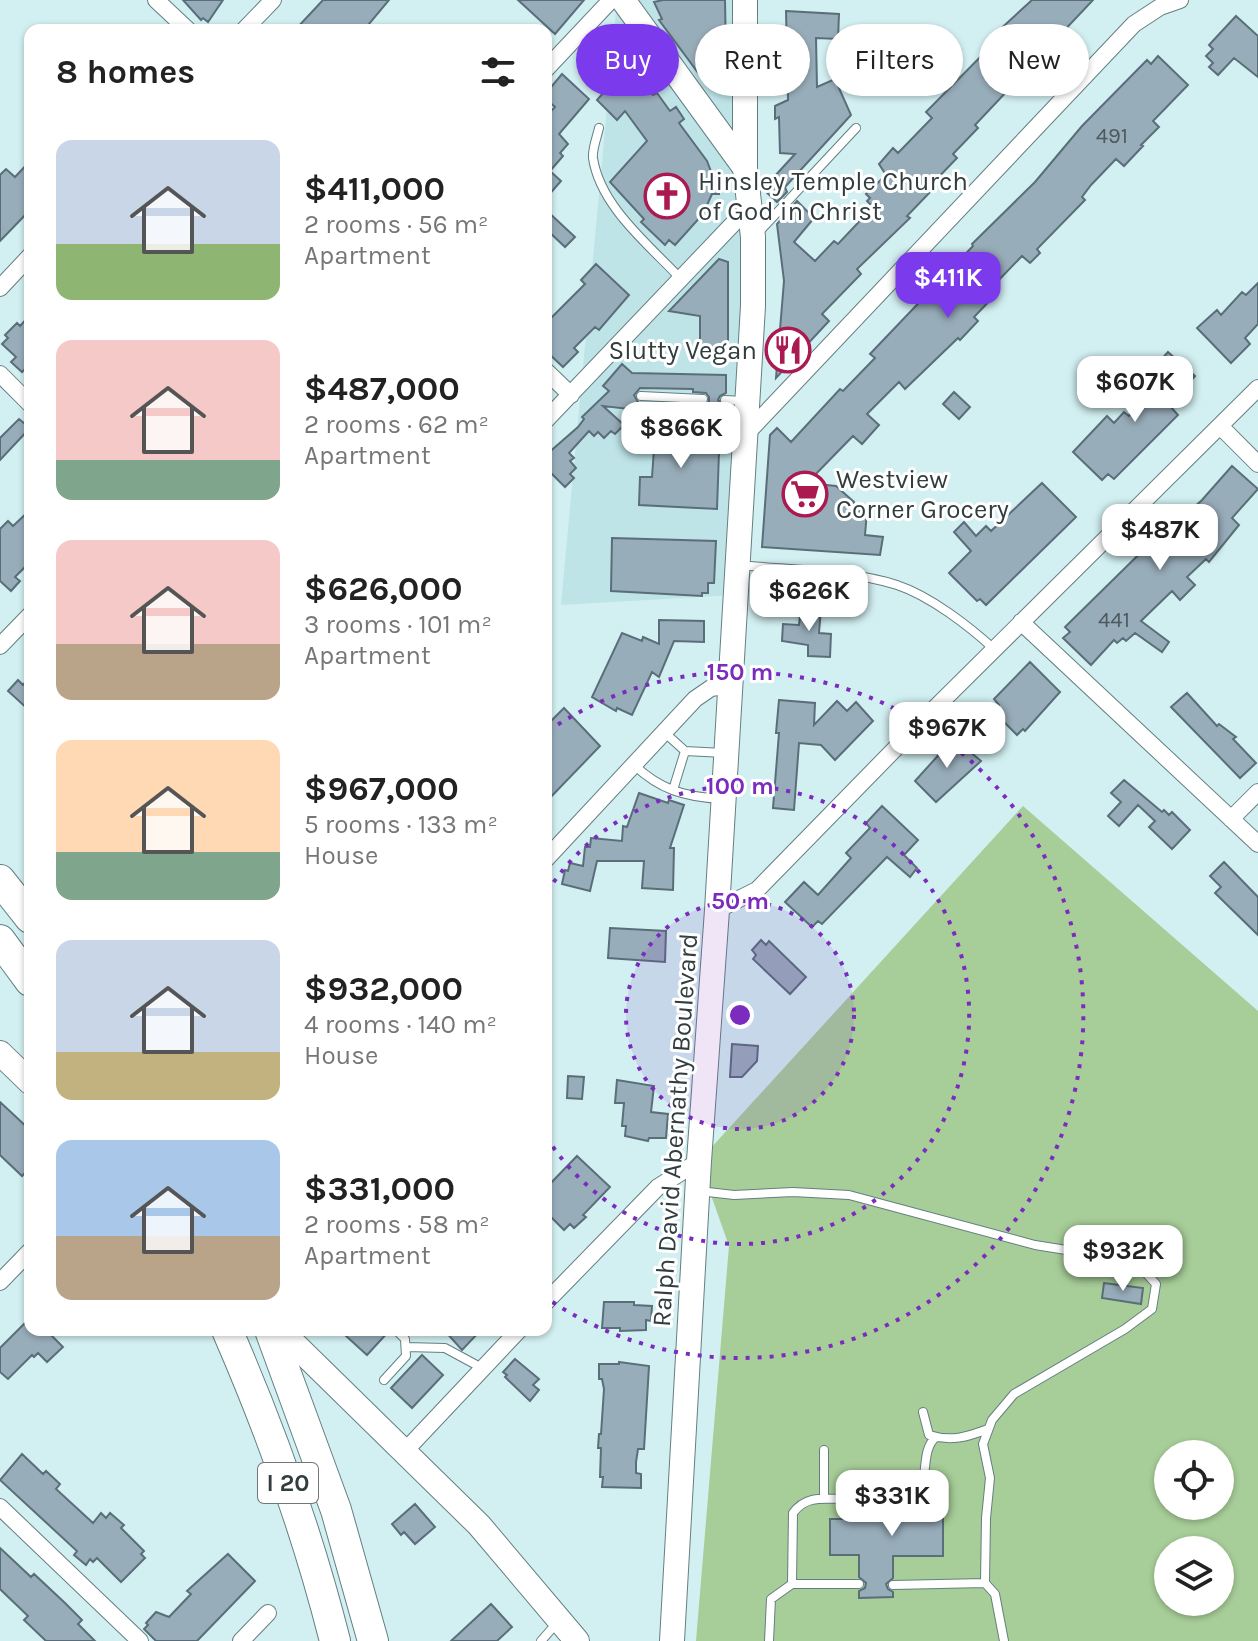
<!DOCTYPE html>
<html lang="en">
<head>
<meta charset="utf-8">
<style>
  :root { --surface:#fff; --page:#f2f2f2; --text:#222; --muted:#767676; --accent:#7c3aed }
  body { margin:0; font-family:Karla,sans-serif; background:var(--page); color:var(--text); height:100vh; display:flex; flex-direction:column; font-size:30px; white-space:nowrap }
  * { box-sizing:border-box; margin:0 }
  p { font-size:26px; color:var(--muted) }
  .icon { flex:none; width:44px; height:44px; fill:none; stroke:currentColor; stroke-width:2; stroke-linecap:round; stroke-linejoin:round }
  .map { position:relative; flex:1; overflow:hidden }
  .sheet { position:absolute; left:24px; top:24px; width:528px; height:1312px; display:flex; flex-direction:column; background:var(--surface); border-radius:16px; box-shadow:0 2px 6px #0004 }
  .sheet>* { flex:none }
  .guide { position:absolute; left:576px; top:24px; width:562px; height:72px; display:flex; gap:16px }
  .tools { position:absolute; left:1154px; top:1440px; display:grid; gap:16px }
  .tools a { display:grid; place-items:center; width:80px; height:80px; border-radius:50%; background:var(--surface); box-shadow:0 2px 6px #0004; font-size:40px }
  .price { position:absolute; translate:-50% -68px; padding:0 18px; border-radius:16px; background:#fff; color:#222; font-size:26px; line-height:52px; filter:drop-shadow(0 2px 4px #0008) }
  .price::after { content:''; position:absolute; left:50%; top:48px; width:24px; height:18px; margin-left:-12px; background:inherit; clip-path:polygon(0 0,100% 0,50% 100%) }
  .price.active { background:var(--accent); color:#fff }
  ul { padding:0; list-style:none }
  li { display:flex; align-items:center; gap:24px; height:200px; padding:0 32px }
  li span { display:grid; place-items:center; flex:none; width:224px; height:160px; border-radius:16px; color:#555 }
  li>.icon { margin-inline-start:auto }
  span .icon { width:96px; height:96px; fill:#fffc; stroke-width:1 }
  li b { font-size:34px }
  h2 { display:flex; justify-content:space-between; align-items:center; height:96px; padding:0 32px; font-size:34px }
  .pill { padding:0 28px; border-radius:36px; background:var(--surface); box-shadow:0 2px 6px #0004; font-size:28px; line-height:72px }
  .pill.active { background:var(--accent); color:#fff }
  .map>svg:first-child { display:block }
  .built { fill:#bee4e7 }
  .green { fill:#a7cd98; fill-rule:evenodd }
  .building { fill:#98adba; stroke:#5a6e7a; stroke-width:2 }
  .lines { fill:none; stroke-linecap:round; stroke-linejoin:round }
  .lane-casing { stroke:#657f81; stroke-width:10 }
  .street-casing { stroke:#657f81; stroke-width:18 }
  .secondary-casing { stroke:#657f81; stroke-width:26 }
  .highway-casing { stroke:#657f81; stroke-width:32 }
  .lane { stroke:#fff; stroke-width:8 }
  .street { stroke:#fff; stroke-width:16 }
  .secondary { stroke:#fff; stroke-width:24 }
  .highway { stroke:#fff; stroke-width:30 }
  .ring { fill:none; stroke:#7b2cbf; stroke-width:4; stroke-dasharray:4 8 }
  .labels { text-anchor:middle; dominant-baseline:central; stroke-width:6; stroke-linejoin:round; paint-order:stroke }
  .number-label { font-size:22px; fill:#4c595d }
  .shield { fill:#fff; stroke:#707778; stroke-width:2 }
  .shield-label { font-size:24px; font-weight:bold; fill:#323d3e }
  .poi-label { font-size:26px; fill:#323d3e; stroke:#fff; text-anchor:start }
  .street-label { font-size:26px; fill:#323d3e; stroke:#fff }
  .centre { fill:#7b2cbf; stroke:#fff; stroke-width:4 }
  .ring-label { font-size:24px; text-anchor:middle; font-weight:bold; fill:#7b2cbf; stroke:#fff; stroke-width:6; stroke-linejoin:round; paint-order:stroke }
</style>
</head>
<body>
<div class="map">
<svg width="1258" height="1641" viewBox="0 0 1258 1641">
  <rect width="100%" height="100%" fill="#d2eff1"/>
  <path class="built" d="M617,0H744L741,78L750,594L561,605Z"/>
  <path class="green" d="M1023,806L1258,1011V1641H696L729,1246L699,1161ZM1168,1454H1220V1506H1168ZM1168,1550H1220V1602H1168Z"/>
  <path class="building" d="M183,0H223L208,22L203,18L201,20Z
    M323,0H389L364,30H295Z
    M518,0H584L555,34Z
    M663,0H725L726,57L723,59L725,65L699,74L659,20L662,19L654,2Z
    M1032,0H1093L975,125L978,128L953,154L957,158L931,185L934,188L907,216L910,218L857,269L861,274L822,314L829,321L776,378L784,281L777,224L797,201L814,218L794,242L815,261L834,241L838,244L873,207L867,201L870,198L866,194L886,175L879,164L893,148L898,153L932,118L926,112L999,38L995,34Z
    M786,11L839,14L838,39L816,38L817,87L835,79L851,115L785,187L787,192L777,202L763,189L795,154L780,153L779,117L775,119V106L788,100Z
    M1236,16L1258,36V77L1234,58L1218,75L1209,67L1213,63L1206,56L1213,49L1209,45Z
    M1158,56L1188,85L1153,121L1159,127L1141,145L1143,146L1124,166L1116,159L1091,185L1082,197L1085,200L1037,249L1040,253L1030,263L1022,256L993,286L999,291L974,317L978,321L960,340L958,338L905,389L899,382L867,414L879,425L862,444L853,436L807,483L836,486L854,502V511H867L865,535L883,537L880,555L762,547L770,435L777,428L791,442L840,389L843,391L875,358L870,354L973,246L972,244L1035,182L1082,126L1147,60L1151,64Z
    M625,68L653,95L657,93L670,111L676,107L684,119L679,123L707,161L712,174L718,173L719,194H712L703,214L675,245L669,240L665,245L641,222L644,219L610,182L647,141L625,111L617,120L597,100Z
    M562,74L589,99L559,134L568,144L560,153L563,156L550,171L561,181L546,198V116L555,107L546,99V93Z
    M30,161V210L0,241V175L6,169L15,177Z
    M546,210L575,237L565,247L546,229Z
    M719,259L728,262V352L700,351V316L669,311Z
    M596,264L629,295L599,330L595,327L574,348L578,352L563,367L546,351V323L585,284L581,280Z
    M1258,283V324L1245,338L1250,344L1231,363L1197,328L1217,310L1221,315L1242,292L1246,295Z
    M30,315V364L22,372L11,362L16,357L2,344L8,338L5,335L17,323L20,326Z
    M1168,352L1195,376L1169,405L1178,415L1114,479L1108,474L1102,480L1073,452L1107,416L1114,423L1124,412L1129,416L1161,383L1150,372Z
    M622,364L632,373L726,375V393L720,396L718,400L725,407V417L693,416V406H703L709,402V397L706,393L693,392V389L640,388L634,395L638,402V410L603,406L624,425L615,434L611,431L604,438L598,432L594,436L589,431L569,453L574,458L570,461L576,468L570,474L574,478L565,487L546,468V455L578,427L584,419L582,417L609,391L603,386Z
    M954,392L970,407L959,419L943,404Z
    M19,419L30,428L0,460V438Z
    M661,419L697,420L696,451L719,452L717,509L639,505L640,477H652L654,449H659Z
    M1232,466L1258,489L1232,518L1239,525L1209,562L1206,559L1187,577L1195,585L1180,600L1172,591L1141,621L1169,642L1162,652L1135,633L1126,641L1123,638L1117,643L1114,640L1091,665L1063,638L1070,632L1065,627L1178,516L1181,519L1202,500Z
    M1042,483L1076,517L986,605L980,599L977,601L949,573L971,551L954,532L964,522L976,536L986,526L991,531Z
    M30,510V562L15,577L20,581L11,591L0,581V529L8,521L13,526Z
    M612,538L716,541L714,583H708V593H702V596L611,591Z
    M801,607L821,608L819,633L831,634L830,657L808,656V645L782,641L783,624L799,625Z
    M659,620L704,621V642L674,641L659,677L652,672L632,715L617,708L616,711L592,697L622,633L642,641L643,637L659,644Z
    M1030,662L1060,692L1025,731L1023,729L1017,735L993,711L999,705L994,699Z
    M30,677V711L8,691L18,680L23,685Z
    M1187,693L1217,726L1219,724L1236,737L1233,739L1256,763L1240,778L1171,707Z
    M779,700L815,703L814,725L837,701L847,711L856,702L873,721L835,760L821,745L799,743L794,810L773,808L779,733H776Z
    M564,708L600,746L546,802V726Z
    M954,738L981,761L936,802L915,781Z
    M1124,780L1162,812L1164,810L1169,815L1172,812L1190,830L1172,849L1149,827L1155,821L1138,805L1119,826L1108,816L1121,802L1111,793Z
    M639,793L668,803L669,800L684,805L670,848H674L673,890L642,888L644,861H597L590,891L562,884L565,870L568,871L570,863L583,866L585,847H590L591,838L622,841L623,826L627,827Z
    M882,806L918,840L904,855L917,868L910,877L887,857L822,924L818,921L812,927L785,902L804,882L818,895L851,858L846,853L870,828L866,823Z
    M1224,862L1258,897V935L1215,893L1221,887L1210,876Z
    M610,928L666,931L665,962L608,958Z
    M761,940L766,945L769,941L806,977L790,994L753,959L756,955L752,950Z
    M732,1044L758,1046L757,1061L742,1077H730Z
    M568,1076L584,1077L582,1099L567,1098Z
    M617,1080L654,1086L651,1112L668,1114L666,1138H649L648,1141L625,1136L626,1126H622L624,1103H615Z
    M0,1102L30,1130V1180L24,1174L22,1176L0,1155Z
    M577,1156L610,1187L583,1215L586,1217L574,1228L570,1224L564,1230L546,1212V1188Z
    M1104,1283L1143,1288L1141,1304L1102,1298Z
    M604,1302H634V1305L652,1306L651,1321L646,1320V1330L620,1331V1328H602Z
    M30,1318V1330H46L63,1347L47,1362L38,1353L34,1357L32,1355L8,1379L0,1372V1348Z
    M352,1330H389V1331L367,1355L346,1336Z
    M444,1330H481L462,1350Z
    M422,1355L443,1375L412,1408L391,1388Z
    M515,1359L539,1379L533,1385L539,1390L530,1401L505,1377L507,1375L503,1372Z
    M619,1362L649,1366L644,1449H638L636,1462V1473L641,1474V1488L602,1487L603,1477H600L601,1448H598L599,1434H601L604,1389L602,1379H599V1364H619Z
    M22,1454L43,1474L46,1471L60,1484L56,1489L93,1523L101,1513L106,1518L110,1513L124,1525L121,1528L144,1551L141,1554L145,1558L121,1582L97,1558L93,1562L90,1559L86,1565L74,1555L77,1551L0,1480Z
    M943,1484V1556H893V1578L886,1584L888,1589L893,1592V1597L859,1598V1591L865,1588L866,1583L859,1577V1555H830V1519H907V1485Z
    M415,1504L435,1527L415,1544L404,1532L401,1535L392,1524Z
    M0,1548L31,1577L34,1574L65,1603L82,1620L78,1624L95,1641H46L24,1620L28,1616L0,1589Z
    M228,1554L255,1581L197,1641H156L144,1629L148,1625L146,1623L156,1612L169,1617L191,1594L187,1591Z
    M491,1604L512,1627L497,1641H451Z"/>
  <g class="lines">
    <g class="lane-casing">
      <path id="lane" d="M599,128C597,137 592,149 593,158C600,206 649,245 680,278
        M757,234L856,128
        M641,396L703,399
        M725,400L743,401
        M739,565C789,570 850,570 897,585C930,596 969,626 994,649
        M664,732L685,751L724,753
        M634,765C661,790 683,796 719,799
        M673,790L685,751
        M699,1191L734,1195L793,1192L849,1195L1035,1245L1135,1261L1156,1284L1152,1309L1125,1329L1014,1394L992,1420L983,1444L990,1478L986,1518L985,1583
        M406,1347L445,1348L482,1368
        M384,1380L406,1356L405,1339L396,1330
        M923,1412L929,1435C951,1442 967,1437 988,1429
        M924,1476C926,1463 925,1446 936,1437
        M824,1499V1450
        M792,1584L793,1513C806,1495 823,1499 843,1499
        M893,1585L985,1583L995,1594L1004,1641
        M541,1641L556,1624
        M769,1641L771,1599L792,1584H859"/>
    </g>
    <g class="street-casing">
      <path id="street" d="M156,0L188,30
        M244,30L273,0
        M546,69L611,0
        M0,288L30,256
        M546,371L571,395
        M0,374L30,404
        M546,420L750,206
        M1220,426L1258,464
        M747,433L1134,24L1160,7L1180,0
        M1021,622L1258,844
        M0,646L30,615
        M1231,819L1258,792
        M546,859L695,699L711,688L731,685
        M717,910L757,890L931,712L1258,388
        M0,1282L30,1251
        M546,1302L658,1187L699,1161
        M405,1451L519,1330
        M0,1507L140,1641
        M241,1641L268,1613"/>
    </g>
    <g class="secondary-casing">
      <path id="secondary" d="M623,0L745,168
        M0,1053L30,1082
        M280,1330L479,1525L577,1641
        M672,1641L699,1161L717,910L753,306V237L745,168V0"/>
    </g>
    <g class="highway-casing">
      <path id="highway" d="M0,880L30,918
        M0,940L30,981
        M227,1330C271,1431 308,1534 335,1641
        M270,1330L336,1510L373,1641"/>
    </g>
    <use href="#lane" class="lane"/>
    <use href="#street" class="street"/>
    <use href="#secondary" class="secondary"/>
    <use href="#highway" class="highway"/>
  </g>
  <circle cx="740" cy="1015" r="114" fill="#7b2cbf" fill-opacity=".12"/>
  <g class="ring">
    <circle cx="740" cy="1015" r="114"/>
    <path d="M547 892A229 229 0 1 1 547 1138"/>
    <path d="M548 731A343 343 0 1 1 548 1299"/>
  </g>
  <defs>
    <g id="church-ring" transform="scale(2.3)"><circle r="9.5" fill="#fff" stroke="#aa194f" stroke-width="1.5"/><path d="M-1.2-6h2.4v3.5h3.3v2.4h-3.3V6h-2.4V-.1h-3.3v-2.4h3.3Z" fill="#aa194f"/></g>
    <g id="restaurant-ring" transform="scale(2.3)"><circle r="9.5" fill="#fff" stroke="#aa194f" stroke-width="1.5"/><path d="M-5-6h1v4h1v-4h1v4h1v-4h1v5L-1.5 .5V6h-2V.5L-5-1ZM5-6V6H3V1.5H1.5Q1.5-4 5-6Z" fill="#aa194f"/></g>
    <g id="supermarket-ring" transform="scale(2.3)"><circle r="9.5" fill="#fff" stroke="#aa194f" stroke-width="1.5"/><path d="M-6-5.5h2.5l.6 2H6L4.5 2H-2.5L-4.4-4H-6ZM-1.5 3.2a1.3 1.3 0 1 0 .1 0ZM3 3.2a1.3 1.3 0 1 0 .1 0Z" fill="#aa194f"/></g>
  </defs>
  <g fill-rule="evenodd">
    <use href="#church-ring" x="667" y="196"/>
    <use href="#restaurant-ring" x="788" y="350"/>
    <use href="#supermarket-ring" x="805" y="494"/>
  </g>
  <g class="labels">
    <g class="number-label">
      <text x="1112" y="136">491</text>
      <text x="1114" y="620">441</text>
    </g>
    <rect class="shield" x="258" y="1463" width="60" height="40" rx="6"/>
    <g class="shield-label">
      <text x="288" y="1483">I 20</text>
    </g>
    <g class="poi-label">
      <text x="698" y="181">Hinsley Temple Church<tspan x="698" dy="30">of God in Christ</tspan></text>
      <text x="757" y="350" text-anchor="end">Slutty Vegan</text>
      <text x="836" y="479">Westview<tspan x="836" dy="30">Corner Grocery</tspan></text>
    </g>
    <g class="street-label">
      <text transform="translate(675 1130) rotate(-86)">Ralph David Abernathy Boulevard</text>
    </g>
  </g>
  <circle cx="740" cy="1015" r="12" class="centre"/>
  <g class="ring-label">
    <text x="740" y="680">150 m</text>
    <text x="740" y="794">100 m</text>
    <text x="740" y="909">50 m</text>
  </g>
</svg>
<div class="tools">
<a><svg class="icon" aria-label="locate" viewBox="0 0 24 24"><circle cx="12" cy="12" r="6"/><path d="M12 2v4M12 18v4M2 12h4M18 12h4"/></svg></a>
<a><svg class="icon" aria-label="layers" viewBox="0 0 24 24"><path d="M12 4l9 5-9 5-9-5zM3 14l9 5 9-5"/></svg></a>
</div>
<b class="price active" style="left:948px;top:320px">$411K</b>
<b class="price" style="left:1135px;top:424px">$607K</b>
<b class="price" style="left:681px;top:470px">$866K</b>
<b class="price" style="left:1160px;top:572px">$487K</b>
<b class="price" style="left:809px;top:633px">$626K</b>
<b class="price" style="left:947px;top:770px">$967K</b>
<b class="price" style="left:1123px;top:1293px">$932K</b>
<b class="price" style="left:892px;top:1538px">$331K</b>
<div class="guide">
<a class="pill active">Buy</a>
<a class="pill">Rent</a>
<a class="pill">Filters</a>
<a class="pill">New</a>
</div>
<section class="sheet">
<h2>8 homes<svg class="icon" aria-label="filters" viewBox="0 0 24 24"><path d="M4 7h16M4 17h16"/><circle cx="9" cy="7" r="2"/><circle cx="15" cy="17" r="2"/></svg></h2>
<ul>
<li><span style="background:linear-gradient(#c9d6e8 65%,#8fb573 0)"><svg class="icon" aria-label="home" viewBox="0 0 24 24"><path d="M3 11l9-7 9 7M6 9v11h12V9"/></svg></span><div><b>$411,000</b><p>2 rooms · 56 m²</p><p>Apartment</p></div></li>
<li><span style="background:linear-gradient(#f6c9c9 75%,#7fa58c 0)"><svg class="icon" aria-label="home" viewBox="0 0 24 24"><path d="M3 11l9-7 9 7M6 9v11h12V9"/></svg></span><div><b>$487,000</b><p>2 rooms · 62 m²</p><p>Apartment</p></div></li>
<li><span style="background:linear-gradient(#f6c9c9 65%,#b9a48a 0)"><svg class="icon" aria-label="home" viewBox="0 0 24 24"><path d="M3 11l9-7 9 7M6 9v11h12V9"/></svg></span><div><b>$626,000</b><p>3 rooms · 101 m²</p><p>Apartment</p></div></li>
<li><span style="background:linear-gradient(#ffd9b3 70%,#7fa58c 0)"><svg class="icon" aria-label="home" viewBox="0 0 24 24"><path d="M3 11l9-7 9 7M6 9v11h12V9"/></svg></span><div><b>$967,000</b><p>5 rooms · 133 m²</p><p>House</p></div></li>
<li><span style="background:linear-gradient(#c9d6e8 70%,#c2b280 0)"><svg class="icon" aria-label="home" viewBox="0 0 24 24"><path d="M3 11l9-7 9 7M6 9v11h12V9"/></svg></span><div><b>$932,000</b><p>4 rooms · 140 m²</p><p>House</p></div></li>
<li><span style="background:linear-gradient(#a9c7e8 60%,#b9a48a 0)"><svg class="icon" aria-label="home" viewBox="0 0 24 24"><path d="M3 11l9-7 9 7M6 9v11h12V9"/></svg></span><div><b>$331,000</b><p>2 rooms · 58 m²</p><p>Apartment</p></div></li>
</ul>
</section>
</div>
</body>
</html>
